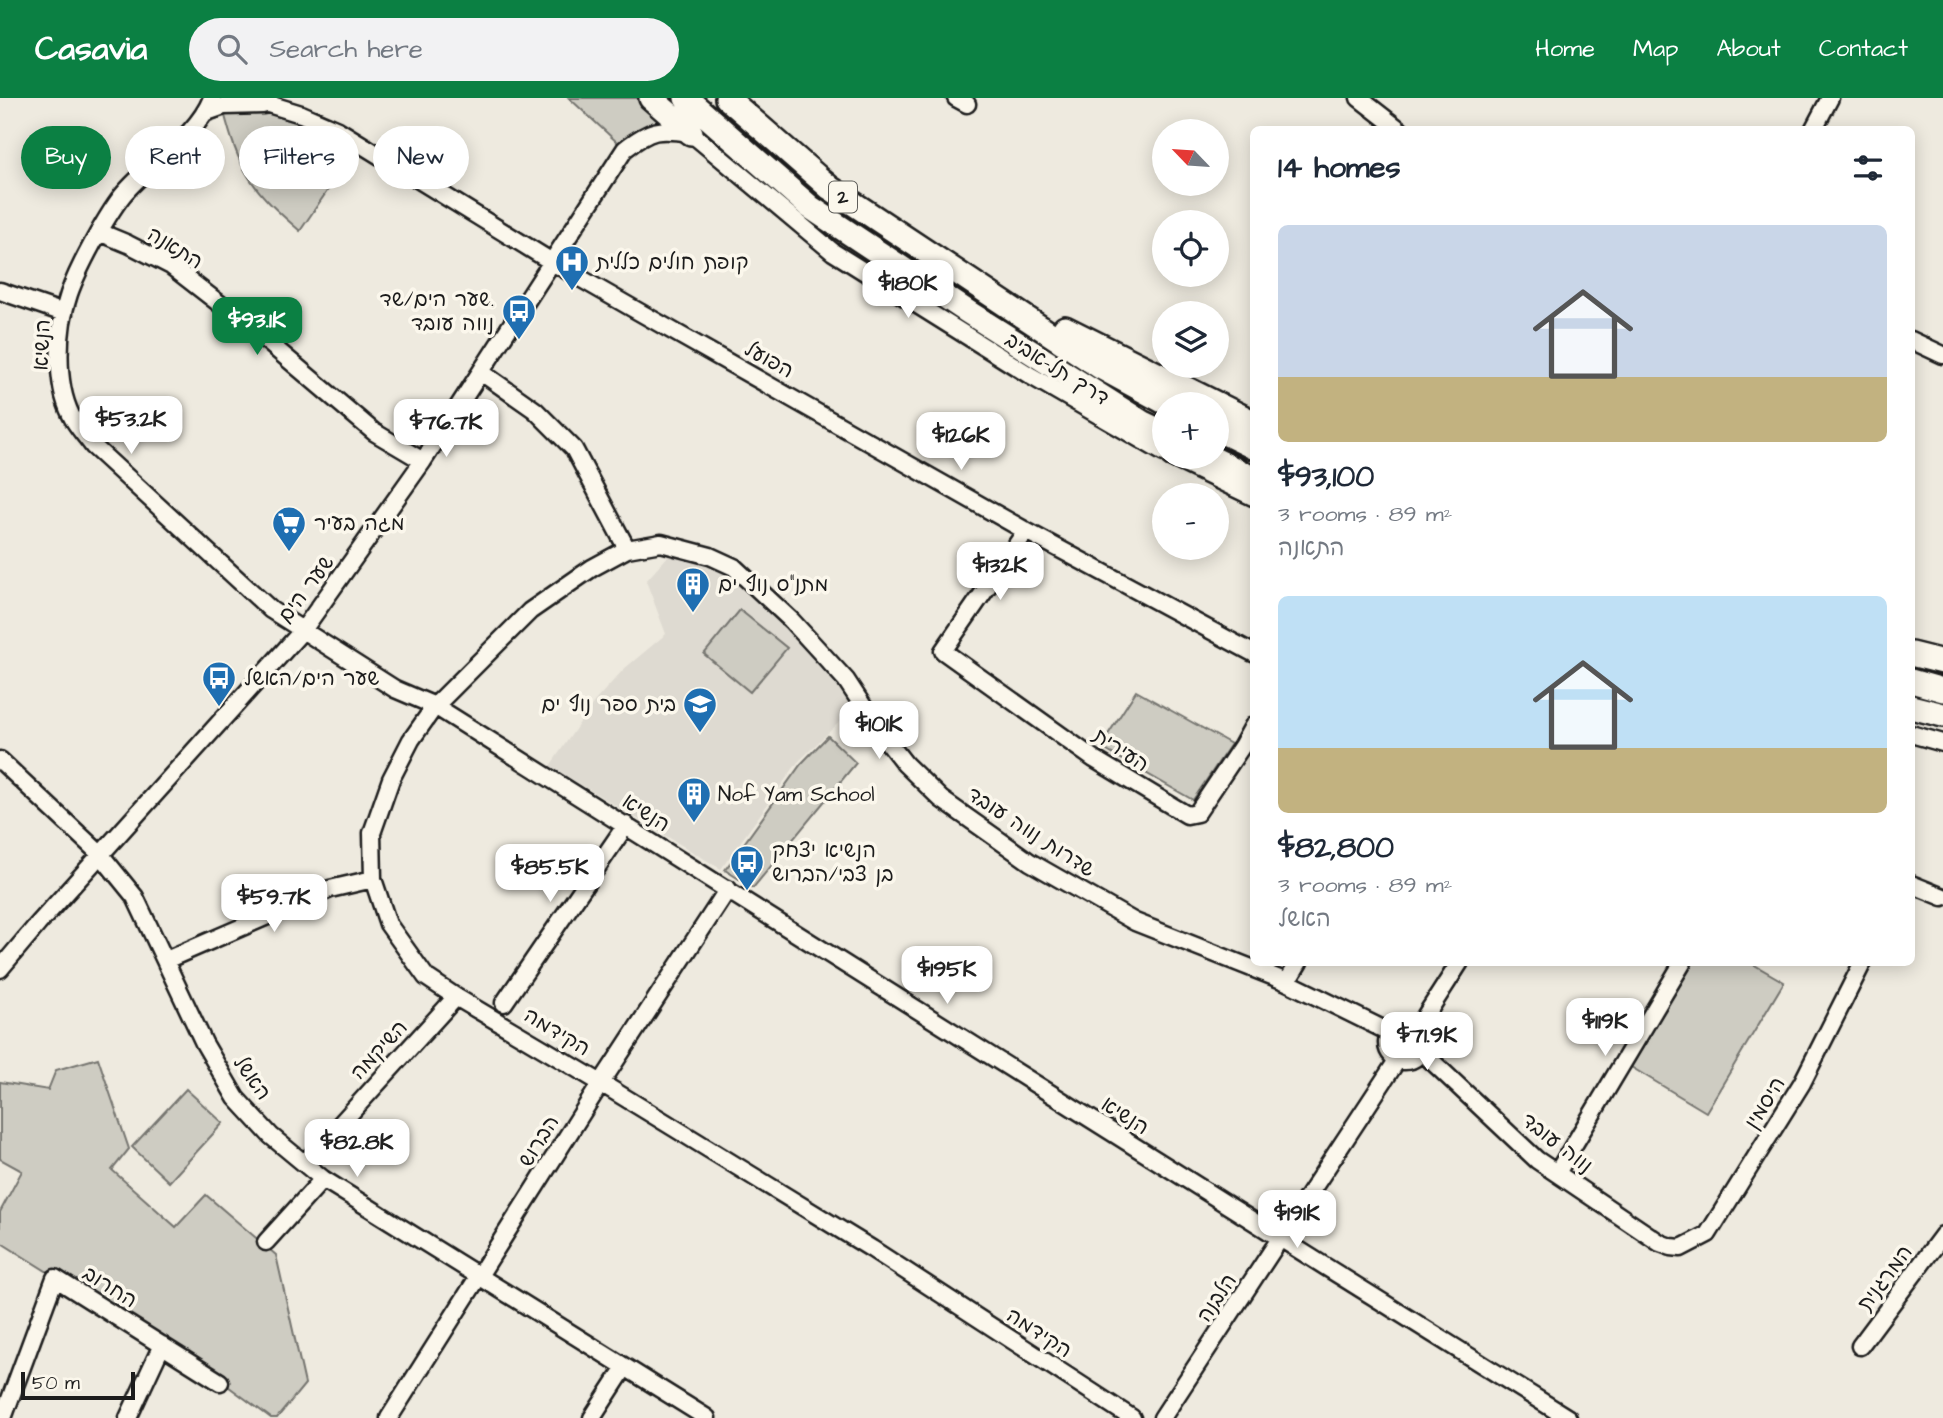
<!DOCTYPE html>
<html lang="en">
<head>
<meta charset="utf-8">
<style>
  :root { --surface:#fff; --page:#f2f2f3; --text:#1f2937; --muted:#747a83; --accent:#0b8043 }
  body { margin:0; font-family:"Architects Daughter","Playpen Sans Hebrew",sans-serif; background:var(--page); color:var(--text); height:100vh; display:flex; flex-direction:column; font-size:26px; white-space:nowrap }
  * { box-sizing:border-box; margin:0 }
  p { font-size:23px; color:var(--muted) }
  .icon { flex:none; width:38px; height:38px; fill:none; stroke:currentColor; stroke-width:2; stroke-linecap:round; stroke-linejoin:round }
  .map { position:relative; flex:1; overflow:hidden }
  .sheet { position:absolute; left:1250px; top:28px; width:665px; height:840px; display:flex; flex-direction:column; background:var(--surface); border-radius:10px; box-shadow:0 4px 18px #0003 }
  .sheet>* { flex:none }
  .guide { position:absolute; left:21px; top:28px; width:665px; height:63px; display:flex; gap:14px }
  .needle { width:46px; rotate:295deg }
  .buttons { position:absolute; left:1152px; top:21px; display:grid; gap:14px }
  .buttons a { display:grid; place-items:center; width:77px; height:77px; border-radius:50%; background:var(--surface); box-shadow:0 4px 18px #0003; font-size:35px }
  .scale { position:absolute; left:21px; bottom:18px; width:114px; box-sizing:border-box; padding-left:7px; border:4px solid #1c1c1c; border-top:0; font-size:19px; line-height:24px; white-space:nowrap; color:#1c1c1c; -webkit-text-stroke:5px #fbf7ec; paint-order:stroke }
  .price { position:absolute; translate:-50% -60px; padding:0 16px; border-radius:14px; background:#fff; color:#222; font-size:23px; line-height:46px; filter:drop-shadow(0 2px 4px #0008) }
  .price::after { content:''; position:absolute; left:50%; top:42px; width:21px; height:16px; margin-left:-10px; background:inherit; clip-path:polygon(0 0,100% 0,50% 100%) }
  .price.selected { background:var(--accent); color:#fff }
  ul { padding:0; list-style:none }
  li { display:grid; align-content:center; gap:14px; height:371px; padding:0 28px }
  li span { display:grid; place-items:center; height:217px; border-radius:10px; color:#555 }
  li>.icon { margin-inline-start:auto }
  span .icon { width:126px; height:126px; fill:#fffc; stroke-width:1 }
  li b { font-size:30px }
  h2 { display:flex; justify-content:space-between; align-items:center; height:84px; padding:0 28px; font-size:30px }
  .tag { padding:0 24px; border-radius:32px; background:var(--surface); box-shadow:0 4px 18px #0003; font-size:24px; line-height:63px }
  .tag.selected { background:var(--accent); color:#fff }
  header { display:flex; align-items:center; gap:42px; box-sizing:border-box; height:98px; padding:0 35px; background:var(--accent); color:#fff }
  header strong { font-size:33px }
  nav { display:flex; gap:38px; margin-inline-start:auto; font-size:24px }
  .search { width:490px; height:63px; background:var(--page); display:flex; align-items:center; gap:18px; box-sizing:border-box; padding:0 24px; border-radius:38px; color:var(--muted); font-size:26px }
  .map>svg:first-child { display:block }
  .built { fill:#dedad1 }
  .green { fill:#ceccc2; stroke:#75746f; stroke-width:2 }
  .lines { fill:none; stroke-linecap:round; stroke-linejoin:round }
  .minor-casing { stroke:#1c1c1c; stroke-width:21 }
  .highway-casing { stroke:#1c1c1c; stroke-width:28 }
  .minor { stroke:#fbf7ec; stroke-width:16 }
  .highway { stroke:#fbf7ec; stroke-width:23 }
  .labels { text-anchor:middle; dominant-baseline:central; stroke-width:7; stroke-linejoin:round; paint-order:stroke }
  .shield { fill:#fbf7ec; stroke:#5f5e5a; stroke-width:2 }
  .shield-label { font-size:19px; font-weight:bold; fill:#1c1c1c }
  .street-label { font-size:21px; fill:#1c1c1c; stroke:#fbf7ec }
  .poi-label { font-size:21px; fill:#1c1c1c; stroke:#fbf7ec; text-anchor:start }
</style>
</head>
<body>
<header>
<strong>Casavia</strong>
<div class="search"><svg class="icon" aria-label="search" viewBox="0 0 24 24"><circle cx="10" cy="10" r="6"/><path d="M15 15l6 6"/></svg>Search here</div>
<nav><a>Home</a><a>Map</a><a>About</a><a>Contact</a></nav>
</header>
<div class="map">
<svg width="1943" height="1320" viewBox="0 0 1943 1320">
  <rect width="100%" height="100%" fill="#eeeadf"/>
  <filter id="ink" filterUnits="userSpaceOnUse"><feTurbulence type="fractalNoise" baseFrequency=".0143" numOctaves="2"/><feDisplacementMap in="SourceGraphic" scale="14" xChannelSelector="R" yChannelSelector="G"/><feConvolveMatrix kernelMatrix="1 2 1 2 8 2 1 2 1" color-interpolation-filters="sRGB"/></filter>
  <g filter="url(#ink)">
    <path class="built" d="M669,457L706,462L731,474L839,580L857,607L798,664L721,771L550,668L594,604L624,571L666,536L646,483Z"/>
    <path class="green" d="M569,0H638L662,23L639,31L619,46Z
      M224,14H258L298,20L357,49L300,133C283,118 263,101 250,81C237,61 230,37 224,14Z
      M740,512L787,550L750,594L704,556Z
      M1136,593L1231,646L1193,702L1100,649Z
      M828,638L856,665L753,790L725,772L801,666Z
      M1693,865H1751L1784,884L1706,1014L1631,969Z
      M98,960L129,1051L112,1072L176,1129L206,1097L276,1157L305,1286L277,1320H271L221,1283L0,1144V1114L22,1073L0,1061V984L48,992L56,972Z
      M186,991L223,1025L169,1084L132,1049Z"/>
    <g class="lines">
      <g class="minor-casing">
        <path id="minor" d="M212,0C195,42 150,63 122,98C105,120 78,170 69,196C57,230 55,285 71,317C76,328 86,338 93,348L271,512L395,591L435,608C814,844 1189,1085 1568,1320
          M249,0L301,16L338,32L552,164L634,211L1026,433L1253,555
          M956,0L967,6
          M1359,0L1400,32
          M207,14L224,8L263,7
          M1813,32L1830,0
          M99,134L128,146L171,168L256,234L374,334L423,363
          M0,193L64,215
          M1911,242L1943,257
          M481,274L535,312L574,351L627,451L661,445L710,458L734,469L791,522L846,582L880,634L905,666L941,701L1030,764L1135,824L1287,884L1391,935
          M1170,359L1253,399
          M1026,433L943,553L1094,661L1187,717L1197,715L1242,648L1253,628
          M627,451L592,470L530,513L435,608L411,642L391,681L372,735L373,781L388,826L426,879L456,899L601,985L872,1151L1132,1320
          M1911,636L1943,645
          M0,662L100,756L135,799L204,945L236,1000L271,1038L323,1081L707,1320
          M1911,786L1943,799
          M166,862L330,791L373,781
          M0,871L38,826L303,532L423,363L625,51C651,31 658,30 691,35L833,154L1031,278L1164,355
          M1287,884L1299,864
          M504,905L626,727
          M1387 945a18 18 0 1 1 36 0a18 18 0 1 1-36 0Z
          M1417,931L1460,864
          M1421,953L1537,1062L1660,1145L1671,1149L1681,1150L1708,1136L1802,985L1863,864
          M305,1065L456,899
          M1557,1075L1683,864
          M266,1144L323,1081
          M1860,1248L1943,1137
          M3,1320L55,1180L220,1284
          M128,1320L162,1247
          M389,1320L601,985L728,791
          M592,1320L625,1269
          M1162,1320L1398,961"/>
      </g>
      <g class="highway-casing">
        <path id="highway" d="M651,0L691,35
          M686,0L810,109L968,214L1143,325L1164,335
          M727,0L830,90L1100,269L1168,306
          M1065,230L1253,324
          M1216,331L1253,349
          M1210,359L1253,380
          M1911,556L1943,564
          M1911,583L1943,592
          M1911,609L1943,617"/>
      </g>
      <use href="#minor" class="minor"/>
      <use href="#highway" class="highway"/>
    </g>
  </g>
  <defs>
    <g id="hospital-pin" transform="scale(1.75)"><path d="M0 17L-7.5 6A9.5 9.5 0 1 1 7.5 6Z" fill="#1f6fb2" stroke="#fbf7ec"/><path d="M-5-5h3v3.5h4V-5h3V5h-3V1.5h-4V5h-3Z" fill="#fff"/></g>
    <g id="bus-pin" transform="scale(1.75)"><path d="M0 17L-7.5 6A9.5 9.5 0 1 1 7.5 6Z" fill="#1f6fb2" stroke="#fbf7ec"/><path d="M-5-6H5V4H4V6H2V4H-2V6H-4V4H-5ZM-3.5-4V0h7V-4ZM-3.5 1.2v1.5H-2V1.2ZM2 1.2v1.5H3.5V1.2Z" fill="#fff"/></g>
    <g id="supermarket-pin" transform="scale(1.75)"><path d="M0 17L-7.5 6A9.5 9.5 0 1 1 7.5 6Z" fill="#1f6fb2" stroke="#fbf7ec"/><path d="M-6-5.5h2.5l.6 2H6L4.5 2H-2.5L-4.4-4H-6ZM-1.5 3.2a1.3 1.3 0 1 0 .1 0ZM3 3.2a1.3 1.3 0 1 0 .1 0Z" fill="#fff"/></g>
    <g id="building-pin" transform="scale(1.75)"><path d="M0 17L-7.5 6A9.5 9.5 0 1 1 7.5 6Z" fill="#1f6fb2" stroke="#fbf7ec"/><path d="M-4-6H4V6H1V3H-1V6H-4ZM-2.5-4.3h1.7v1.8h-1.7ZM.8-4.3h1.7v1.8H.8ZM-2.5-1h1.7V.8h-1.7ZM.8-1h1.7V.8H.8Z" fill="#fff"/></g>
    <g id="school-pin" transform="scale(1.75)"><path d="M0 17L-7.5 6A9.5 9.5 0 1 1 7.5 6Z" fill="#1f6fb2" stroke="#fbf7ec"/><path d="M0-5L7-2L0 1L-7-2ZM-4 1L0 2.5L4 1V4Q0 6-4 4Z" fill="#fff"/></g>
  </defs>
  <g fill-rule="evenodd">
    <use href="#hospital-pin" x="572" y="164"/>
    <use href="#bus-pin" x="519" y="213"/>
    <use href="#supermarket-pin" x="289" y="425"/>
    <use href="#building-pin" x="693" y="486"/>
    <use href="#bus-pin" x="219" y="580"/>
    <use href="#school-pin" x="700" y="606"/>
    <use href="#building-pin" x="694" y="696"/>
    <use href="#bus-pin" x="747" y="764"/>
  </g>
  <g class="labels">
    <rect class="shield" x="829" y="83.5" width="28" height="31" rx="5"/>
    <g class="shield-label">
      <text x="843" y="99">2</text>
    </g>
    <g class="street-label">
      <text transform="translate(175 150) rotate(32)">התאנה</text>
      <text transform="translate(42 247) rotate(-87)">הנשיא</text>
      <text transform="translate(769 262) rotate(29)">הפועל</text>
      <text transform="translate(1057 271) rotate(32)">דרך תל-אביב</text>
      <text transform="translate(306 491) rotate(-53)">שער הים</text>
      <text transform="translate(1121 652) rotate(33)">העירית</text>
      <text transform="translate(646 715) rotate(32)">הנשיא</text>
      <text transform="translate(1031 734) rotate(33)">שדרות נווה עובד</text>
      <text transform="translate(557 934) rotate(31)">הקידמה</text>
      <text transform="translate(379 952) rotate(-47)">השיקמה</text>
      <text transform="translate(252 980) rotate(55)">האשל</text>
      <text transform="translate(1765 1005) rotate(-58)">היסמין</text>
      <text transform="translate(1125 1018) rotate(32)">הנשיא</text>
      <text transform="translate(539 1043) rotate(-58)">הברוש</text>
      <text transform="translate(1557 1045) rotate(38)">נווה עובד</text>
      <text transform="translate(1885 1180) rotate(-53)">המרגנית</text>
      <text transform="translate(110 1189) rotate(32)">החרוב</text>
      <text transform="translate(1217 1200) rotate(-56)">הלבנה</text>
      <text transform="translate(1039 1235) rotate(33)">הקידמה</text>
    </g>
    <g class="poi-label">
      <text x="596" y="164">קופת חולים כללית</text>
      <text x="494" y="201" text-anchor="end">שער הים/שד.<tspan x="494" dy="24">נווה עובד</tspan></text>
      <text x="314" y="425">מגה בעיר</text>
      <text x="718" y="486">מתנ"ס נוף ים</text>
      <text x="244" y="580">שער הים/האשל</text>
      <text x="676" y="606" text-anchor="end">בית ספר נוף ים</text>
      <text x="718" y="696">Nof Yam School</text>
      <text x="772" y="752">הנשיא יצחק<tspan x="772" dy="24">בן צבי/הברוש</tspan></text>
    </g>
  </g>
</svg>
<div class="buttons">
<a><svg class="needle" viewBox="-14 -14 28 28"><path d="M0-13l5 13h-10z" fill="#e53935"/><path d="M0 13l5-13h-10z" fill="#747a83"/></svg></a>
<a><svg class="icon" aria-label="locate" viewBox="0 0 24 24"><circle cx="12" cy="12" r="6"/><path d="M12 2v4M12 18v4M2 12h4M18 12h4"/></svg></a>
<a><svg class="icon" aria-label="layers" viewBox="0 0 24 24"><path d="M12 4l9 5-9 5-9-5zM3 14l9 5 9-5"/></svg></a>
<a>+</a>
<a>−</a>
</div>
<div class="scale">50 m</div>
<b class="price" style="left:908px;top:222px">$180K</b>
<b class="price selected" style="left:257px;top:259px">$93.1K</b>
<b class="price" style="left:131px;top:358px">$53.2K</b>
<b class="price" style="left:446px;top:361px">$76.7K</b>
<b class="price" style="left:961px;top:374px">$126K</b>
<b class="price" style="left:1000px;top:504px">$132K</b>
<b class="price" style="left:879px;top:663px">$101K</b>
<b class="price" style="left:550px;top:806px">$85.5K</b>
<b class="price" style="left:274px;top:836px">$59.7K</b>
<b class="price" style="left:947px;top:908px">$195K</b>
<b class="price" style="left:1605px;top:960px">$119K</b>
<b class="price" style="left:1427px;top:974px">$71.9K</b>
<b class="price" style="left:357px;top:1081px">$82.8K</b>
<b class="price" style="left:1297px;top:1152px">$191K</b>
<div class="guide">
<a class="tag selected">Buy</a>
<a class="tag">Rent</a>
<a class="tag">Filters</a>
<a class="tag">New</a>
</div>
<section class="sheet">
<h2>14 homes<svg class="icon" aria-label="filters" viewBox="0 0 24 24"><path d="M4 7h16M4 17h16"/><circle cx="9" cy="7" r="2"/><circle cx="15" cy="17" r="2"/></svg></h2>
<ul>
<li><span style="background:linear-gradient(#c9d6e8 70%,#c2b280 0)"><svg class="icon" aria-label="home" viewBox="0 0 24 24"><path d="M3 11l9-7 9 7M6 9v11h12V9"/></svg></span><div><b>$93,100</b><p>3 rooms · 89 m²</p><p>התאנה</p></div></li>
<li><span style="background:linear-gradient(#bfe0f5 70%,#c2b280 0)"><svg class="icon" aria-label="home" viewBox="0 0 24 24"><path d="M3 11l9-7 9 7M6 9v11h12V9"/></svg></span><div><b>$82,800</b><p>3 rooms · 89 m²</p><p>האשל</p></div></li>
</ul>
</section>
</div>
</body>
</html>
